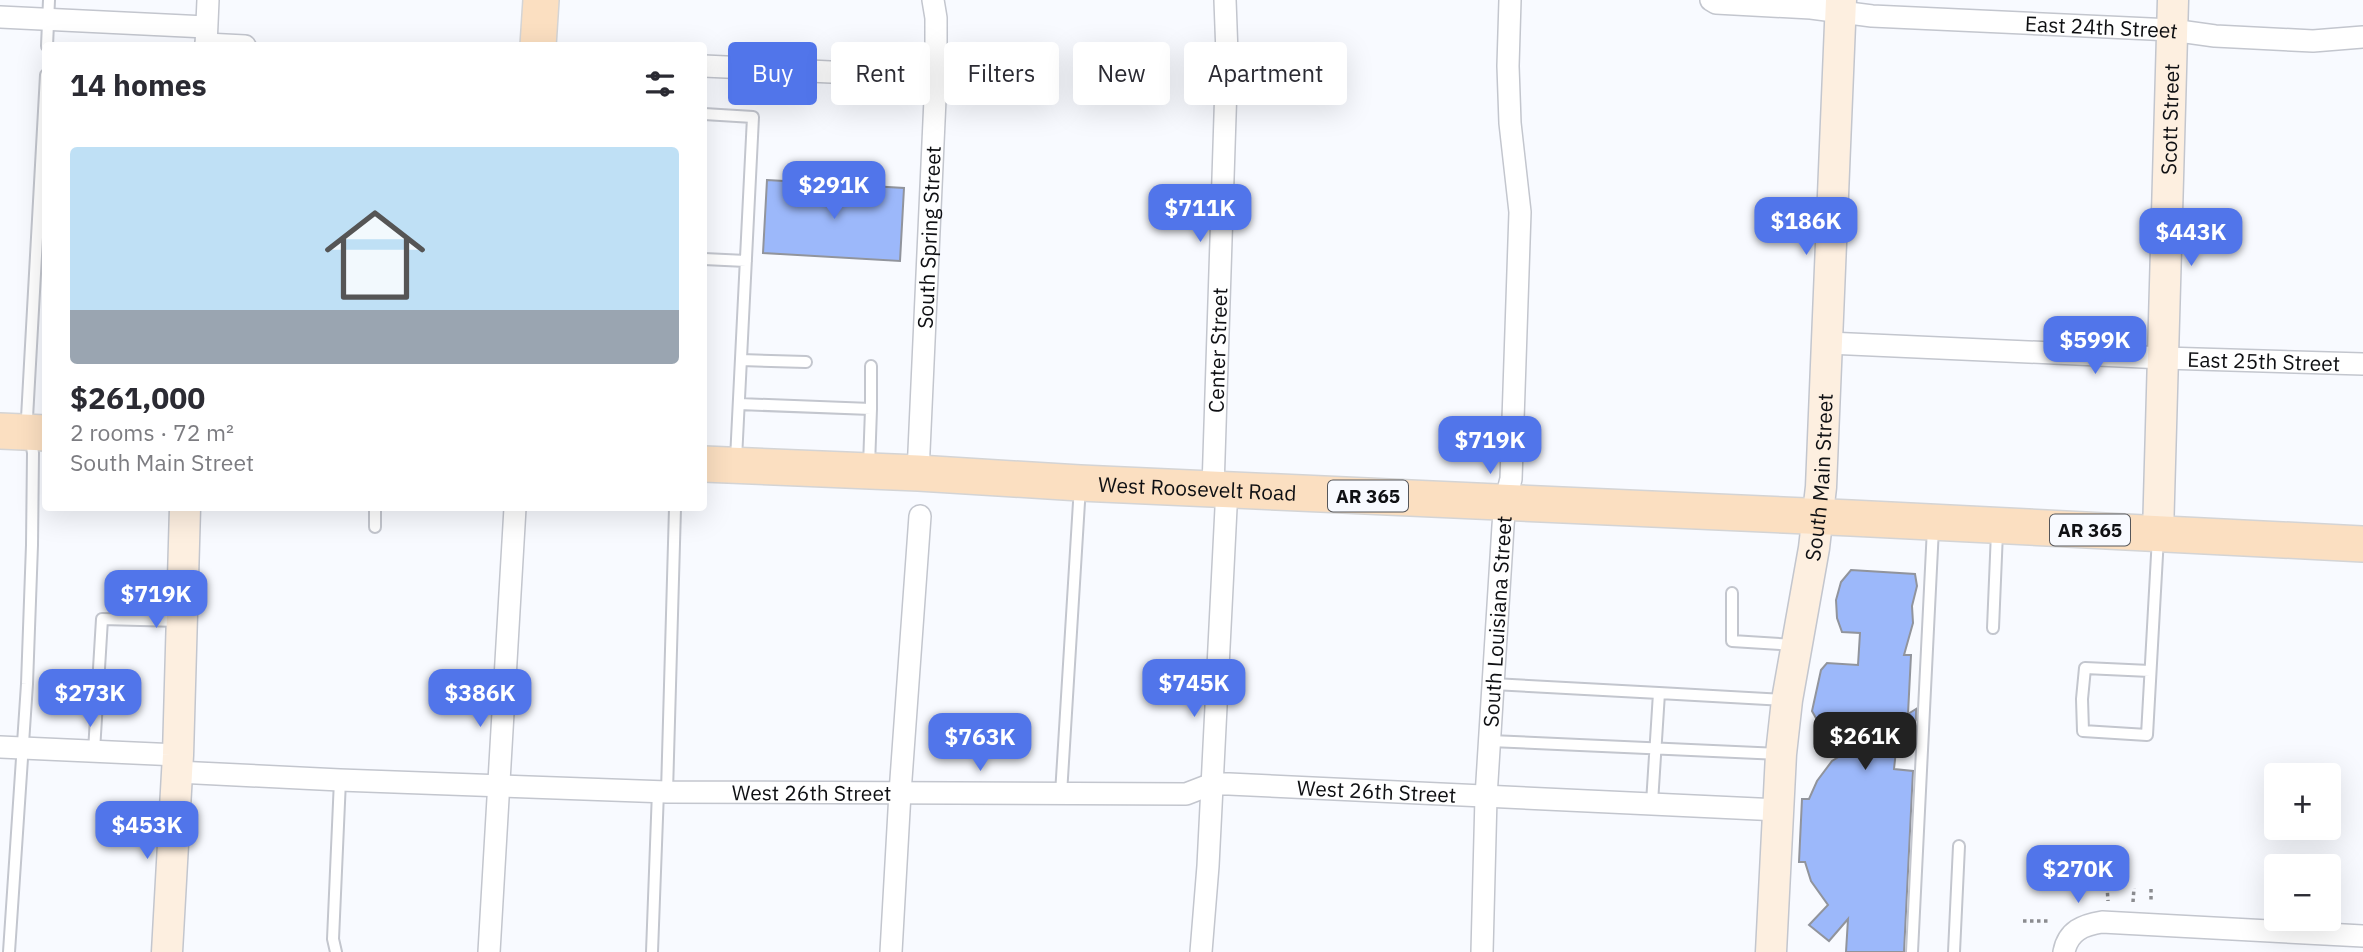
<!DOCTYPE html>
<html lang="en">
<head>
<meta charset="utf-8">
<style>
  :root { --surface:#fff; --page:#f7f7f7; --text:#2b2b33; --muted:#7c7c81; --line:#e1e1e2; --accent:#5175ea }
  body { margin:0; font-family:"IBM Plex Sans",sans-serif; background:var(--page); color:var(--text); height:100vh; display:flex; flex-direction:column; font-size:26px; white-space:nowrap }
  * { box-sizing:border-box; margin:0 }
  p { font-size:23px; color:var(--muted) }
  .icon { flex:none; width:38px; height:38px; fill:none; stroke:currentColor; stroke-width:2; stroke-linecap:round; stroke-linejoin:round }
  .map { position:relative; flex:1; overflow:hidden }
  .drawer { position:absolute; left:42px; top:42px; width:665px; height:469px; display:flex; flex-direction:column; background:var(--surface); border-radius:7px; box-shadow:0 7px 28px #0002 }
  .drawer>* { flex:none }
  .top-card { position:absolute; left:728px; top:42px; width:665px; height:63px; display:flex; gap:14px }
  .fabs { position:absolute; left:2264px; top:763px; display:grid; gap:14px }
  .fabs a { display:grid; place-items:center; width:77px; height:77px; border-radius:7px; background:var(--surface); box-shadow:0 7px 28px #0002; font-size:35px }
  .price { position:absolute; translate:-50% -60px; padding:0 16px; border-radius:14px; background:var(--accent); color:#fff; font-size:23px; line-height:46px; filter:drop-shadow(0 2px 4px #0008) }
  .price::after { content:''; position:absolute; left:50%; top:42px; width:21px; height:16px; margin-left:-10px; background:inherit; clip-path:polygon(0 0,100% 0,50% 100%) }
  .price.on { background:#222; color:#fff }
  ul { padding:0; list-style:none }
  li { display:grid; align-content:center; gap:14px; height:371px; padding:0 28px }
  li+li { border-top:2px solid var(--line) }
  li span { display:grid; place-items:center; height:217px; border-radius:7px; color:#555 }
  li>.icon { margin-inline-start:auto }
  span .icon { width:126px; height:126px; fill:#fffc; stroke-width:1 }
  li b { font-size:30px }
  h2 { display:flex; justify-content:space-between; align-items:center; height:84px; padding:0 28px; font-size:30px }
  .chip { padding:0 24px; border-radius:7px; background:var(--surface); box-shadow:0 7px 28px #0002; font-size:24px; line-height:63px }
  .chip.on { background:var(--accent); color:#fff }
  .map>svg:first-child { display:block }
  .building { fill:#9cb8fa; stroke:#91949c; stroke-width:2 }
  .lines { fill:none; stroke-linecap:round; stroke-linejoin:round }
  .lane-casing { stroke:#c3c6ce; stroke-width:14 }
  .street-casing { stroke:#c3c6ce; stroke-width:24 }
  .secondary-casing { stroke:#c3c6ce; stroke-width:33 }
  .primary-casing { stroke:#d4d4d5; stroke-width:38 }
  .path { stroke:#8b8c90; stroke-width:3.5; stroke-dasharray:3.5 3.5; stroke-linecap:butt }
  .lane { stroke:#fff; stroke-width:10 }
  .street { stroke:#fff; stroke-width:21 }
  .secondary { stroke:#fdefe0; stroke-width:30 }
  .primary { stroke:#fbdfc1; stroke-width:35 }
  .labels { text-anchor:middle; dominant-baseline:central; stroke-width:5; stroke-linejoin:round; paint-order:stroke }
  .shield { fill:#f8faff; stroke:#55565a; stroke-width:2 }
  .shield-label { font-size:19px; font-weight:bold; fill:#0f1013 }
  .street-label { font-size:21px; fill:#0f1013; stroke:#f8faff }
</style>
</head>
<body>
<div class="map">
<svg width="2363" height="952" viewBox="0 0 2363 952">
  <rect width="100%" height="100%" fill="#f8faff"/>
  <path class="building" d="M767,180L904,188L900,261L763,253Z
    M1851,570L1915,574L1917,586L1912,606L1913,623L1904,655H1911L1908,714L1916,709V720L1907,732L1897,741L1894,769L1913,771L1904,952H1846L1848,919L1829,941L1809,925L1828,905L1811,881L1805,862H1799L1802,799H1809L1817,781L1832,761L1882,730L1821,727L1812,711L1821,670L1827,663L1858,665L1860,633L1842,632L1837,618L1836,600L1841,582Z"/>
  <g class="lines">
    <g class="lane-casing">
      <path id="lane" d="M47,46L49,0
        M704,114L753,117L736,459
        M704,259L746,261
        M741,360L806,362
        M739,404L871,409L869,466
        M871,409V366
        M375,508V527
        M1732,593V641L1794,645
        M1993,628L1997,532
        M2150,671L2085,668L2082,699L2083,731L2147,735L2158,537
        M1493,684L1659,693
        M1490,741L1780,754
        M94,751L102,619L179,621
        M667,792L675,508
        M1061,794L1080,486
        M1652,803L1659,693L1784,700
        M9,952L27,684L32,545L33,453L27,418L46,75
        M336,952L333,939L340,780
        M652,952L658,791
        M1912,952L1933,528
        M1954,952L1959,846"/>
    </g>
    <g class="street-casing">
      <g id="street">
        <path id="s1" d="M1711,0L1716,3L1811,8L1872,16L2172,30L2215,36L2313,41L2363,37"/>
        <path d="M0,17L206,27"/>
        <path d="M206,44L245,46"/>
        <path d="M206,46L208,0"/>
        <path d="M704,66L936,77"/>
        <path id="s2" d="M1828,343L2164,358L2363,364"/>
        <path id="s3" d="M918,473L936,77V18L933,0"/>
        <path id="s4" d="M1213,488L1227,54L1225,0"/>
        <path d="M0,747L178,755"/>
        <path id="s5" d="M177,772L340,780L667,792L1186,794L1212,784H1229L1779,810"/>
        <path d="M489,952L515,508"/>
        <path d="M891,952L900,793L920,516"/>
        <path d="M1201,952L1208,866L1227,488"/>
        <path id="s6" d="M1482,952L1486,797L1503,526L1505,502L1511,479L1520,212L1510,123L1508,66L1510,0"/>
        <path d="M2064,952C2068,931 2083,925 2102,922L2363,936"/>
      </g>
    </g>
    <g class="secondary-casing">
      <g id="secondary">
        <path id="s7" d="M2158,534L2173,0"/>
        <path d="M167,952L178,755L185,508"/>
        <path id="s8" d="M1771,952L1781,754L1787,700L1814,548L1821,487L1841,0"/>
      </g>
    </g>
    <g class="primary-casing">
      <g id="primary">
        <path d="M538,46L541,0"/>
        <path d="M0,431L46,433"/>
        <path id="s9" d="M704,464L918,473L1080,483L1851,518L2363,544"/>
      </g>
    </g>
    <path class="path" d="M2107,886L2108,901
      M2151,889V903
      M2133,902L2134,888
      M2023,921H2050"/>
    <use href="#lane" class="lane"/>
    <use href="#street" class="street"/>
    <use href="#secondary" class="secondary"/>
    <use href="#primary" class="primary"/>
  </g>
  <g class="labels">
    <g class="shield">
      <rect x="1328" y="480.5" width="80" height="31" rx="5"/>
      <rect x="2050" y="514.5" width="80" height="31" rx="5"/>
    </g>
    <g class="shield-label">
      <text x="1368" y="496">AR 365</text>
      <text x="2090" y="530">AR 365</text>
    </g>
    <g class="street-label">
      <text stroke="none"><textPath href="#s1" startOffset="392">East 24th Street</textPath></text>
      <text stroke="none"><textPath href="#s7" startOffset="415">Scott Street</textPath></text>
      <text stroke="none"><textPath href="#s3" startOffset="236">South Spring Street</textPath></text>
      <text stroke="none"><textPath href="#s4" startOffset="138">Center Street</textPath></text>
      <text stroke="none"><textPath href="#s2" startOffset="436">East 25th Street</textPath></text>
      <text stroke="none"><textPath href="#s8" startOffset="478">South Main Street</textPath></text>
      <text stroke="none"><textPath href="#s9" startOffset="494">West Roosevelt Road</textPath></text>
      <text stroke="none"><textPath href="#s6" startOffset="331">South Louisiana Street</textPath></text>
      <text stroke="none"><textPath href="#s5" startOffset="1202">West 26th Street</textPath></text>
      <text stroke="none"><textPath href="#s5" startOffset="635">West 26th Street</textPath></text>
    </g>
  </g>
</svg>
<div class="fabs">
<a>+</a>
<a>−</a>
</div>
<b class="price" style="left:834px;top:221px">$291K</b>
<b class="price" style="left:1200px;top:244px">$711K</b>
<b class="price" style="left:1806px;top:257px">$186K</b>
<b class="price" style="left:2191px;top:268px">$443K</b>
<b class="price" style="left:2095px;top:376px">$599K</b>
<b class="price" style="left:1490px;top:476px">$719K</b>
<b class="price" style="left:156px;top:630px">$719K</b>
<b class="price" style="left:1194px;top:719px">$745K</b>
<b class="price" style="left:90px;top:729px">$273K</b>
<b class="price" style="left:480px;top:729px">$386K</b>
<b class="price on" style="left:1865px;top:772px">$261K</b>
<b class="price" style="left:980px;top:773px">$763K</b>
<b class="price" style="left:147px;top:861px">$453K</b>
<b class="price" style="left:2078px;top:905px">$270K</b>
<div class="top-card">
<a class="chip on">Buy</a>
<a class="chip">Rent</a>
<a class="chip">Filters</a>
<a class="chip">New</a>
<a class="chip">Apartment</a>
</div>
<section class="drawer">
<h2>14 homes<svg class="icon" aria-label="filters" viewBox="0 0 24 24"><path d="M4 7h16M4 17h16"/><circle cx="9" cy="7" r="2"/><circle cx="15" cy="17" r="2"/></svg></h2>
<ul>
<li><span style="background:linear-gradient(#bfe0f5 75%,#9aa5b1 0)"><svg class="icon" aria-label="home" viewBox="0 0 24 24"><path d="M3 11l9-7 9 7M6 9v11h12V9"/></svg></span><div><b>$261,000</b><p>2 rooms · 72 m²</p><p>South Main Street</p></div></li>
</ul>
</section>
</div>
</body>
</html>
